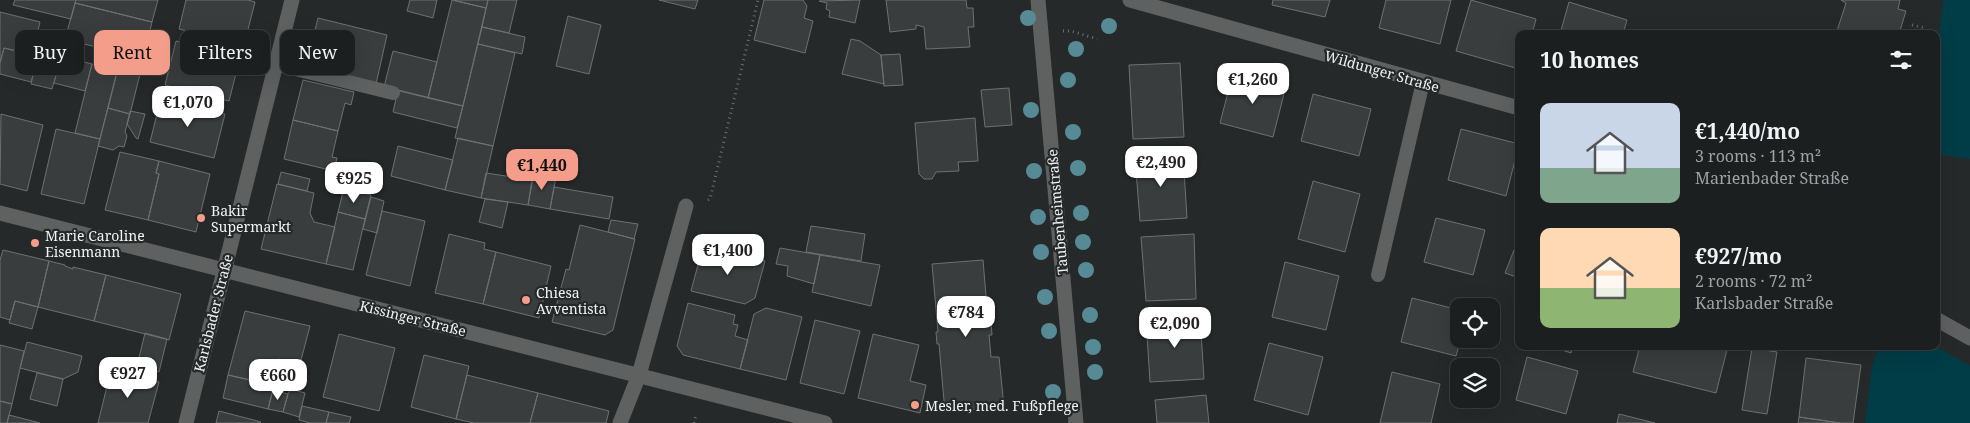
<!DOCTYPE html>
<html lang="en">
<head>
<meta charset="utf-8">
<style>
  :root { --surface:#1c1f20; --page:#292c2d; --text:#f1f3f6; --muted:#a0a2a5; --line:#3a3d3e; --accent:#f49d8b }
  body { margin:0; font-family:"Noto Serif",serif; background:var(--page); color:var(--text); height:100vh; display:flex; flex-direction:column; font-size:19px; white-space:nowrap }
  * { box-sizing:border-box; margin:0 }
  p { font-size:16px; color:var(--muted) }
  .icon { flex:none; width:28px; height:28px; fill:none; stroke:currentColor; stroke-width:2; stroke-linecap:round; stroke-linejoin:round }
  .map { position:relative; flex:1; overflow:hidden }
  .details { position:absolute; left:1515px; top:30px; width:425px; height:320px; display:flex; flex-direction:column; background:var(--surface); border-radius:10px; box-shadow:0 5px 20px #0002,0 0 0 1px var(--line) }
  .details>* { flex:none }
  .top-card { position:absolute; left:15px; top:30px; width:475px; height:45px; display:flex; gap:10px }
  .fabs { position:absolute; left:1450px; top:298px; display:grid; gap:10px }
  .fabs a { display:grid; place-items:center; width:50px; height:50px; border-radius:10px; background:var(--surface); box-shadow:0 5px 20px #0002,0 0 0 1px var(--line); font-size:25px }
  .price { position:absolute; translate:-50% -42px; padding:0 11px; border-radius:10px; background:#fff; color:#222; font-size:16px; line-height:32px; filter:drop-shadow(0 1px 2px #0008) }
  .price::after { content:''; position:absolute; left:50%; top:30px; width:15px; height:11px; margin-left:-8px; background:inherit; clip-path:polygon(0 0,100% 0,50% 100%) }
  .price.selected { background:var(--accent); color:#111 }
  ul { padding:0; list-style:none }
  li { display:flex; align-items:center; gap:15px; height:125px; padding:0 25px }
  li span { display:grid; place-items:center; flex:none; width:140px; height:100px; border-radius:10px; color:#555 }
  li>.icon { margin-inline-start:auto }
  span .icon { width:60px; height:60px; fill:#fffc; stroke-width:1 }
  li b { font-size:21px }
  h2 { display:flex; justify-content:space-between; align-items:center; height:60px; padding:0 25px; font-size:21px }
  .pill { padding:0 18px; border-radius:10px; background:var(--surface); box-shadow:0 5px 20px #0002,0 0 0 1px var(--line); font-size:18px; line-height:45px }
  .pill.selected { background:var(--accent); color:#111 }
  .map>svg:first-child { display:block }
  .green { fill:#003d47 }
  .building { fill:#393d3d; stroke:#6d7172 }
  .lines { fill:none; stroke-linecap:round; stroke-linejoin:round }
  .path { stroke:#6b6e6f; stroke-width:3; stroke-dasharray:1 4; stroke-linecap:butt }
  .lane { stroke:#5f6161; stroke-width:14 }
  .street { stroke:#5f6161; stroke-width:15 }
  .tree { fill:#568b96 }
  .poi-dot { fill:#f49d8b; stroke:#26292a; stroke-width:2 }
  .labels { text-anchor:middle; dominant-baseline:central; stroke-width:4.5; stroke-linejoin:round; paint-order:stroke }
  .street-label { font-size:14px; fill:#f1f3f3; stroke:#26292a }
  .poi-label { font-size:14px; fill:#f1f3f3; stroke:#26292a; text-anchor:start }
</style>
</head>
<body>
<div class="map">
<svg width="1970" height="423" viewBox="0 0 1970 423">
  <rect width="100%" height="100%" fill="#26292a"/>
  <path class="green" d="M1943,0H1970V159L1936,154V63Z
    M1879,346H1935L1970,366V423H1865L1872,367Z"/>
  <path class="building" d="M15,0H76L71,19L13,5Z
    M76,0H158L152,22L75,3Z
    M186,0H248L255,2L244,45L179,29Z
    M410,0H437L433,18L407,11Z
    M452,0L486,8L463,106L428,98Z
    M453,0H488L486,8Z
    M488,0H517L509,33L482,27Z
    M659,0H698L695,9Z
    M764,0H803L807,6L804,18L813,21L805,53L754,40Z
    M860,0L855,23L829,17L830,11L826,9L827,3L819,1Z
    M886,0H966L967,8H973L974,27H968L970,47L926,49L924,27L916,25V29L890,32Z
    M1273,0H1330L1325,17L1272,5Z
    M1386,0H1451L1440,44L1379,28Z
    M1471,0L1536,19L1532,34H1519V69L1456,51Z
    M1841,0H1900L1898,9L1906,11L1899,34H1836L1846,3Z
    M1569,2L1627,20L1623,34H1560Z
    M75,3L152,22L143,59L65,39Z
    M0,12L40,22L32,55L4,48L0,63Z
    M568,16L601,25L589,74L556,66Z
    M318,18L387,35L376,84L306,66Z
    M482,27L525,37L522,54L478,44Z
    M851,39L860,41L881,55L884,84L842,74Z
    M176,41L240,58L229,101L165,85Z
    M478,44L515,53L493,146L455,138Z
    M4,48L38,56L31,82L0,74V63Z
    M393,51L437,62L428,98L384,87Z
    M900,54L903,85L884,86L881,55Z
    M38,56L60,62L52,89L31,84Z
    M61,56L92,64L85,91L54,83Z
    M120,61L142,66L130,114L108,108Z
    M1180,63L1184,137L1133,139L1129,65Z
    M92,64L117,71L100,139L75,133Z
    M1233,73L1286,86L1273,137L1220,123Z
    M303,80L354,92L351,105L345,103L338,131L293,120Z
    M1009,88L1012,125L985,127L981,90Z
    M398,90L463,106L457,128L393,112Z
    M1313,94L1371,109L1359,156L1301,141Z
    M161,98L225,114L214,158L150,142Z
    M108,108L130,114L125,132L127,136L124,147L119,146L113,150L98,146Z
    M130,111L145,114L138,139L136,138L127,124Z
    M1,114L43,125L27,191L0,184Z
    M975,118L978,161L958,162L959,171L936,172L932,179H924L919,174L915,123Z
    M293,120L338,131L332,157L337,158L334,171L284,159Z
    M56,129L100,139L84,204L41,194Z
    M1461,129L1519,144L1506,196L1448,180Z
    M458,138L493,146L481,198L445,190Z
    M398,146L453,160L445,190L391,176Z
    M120,152L159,161L156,173L159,174L148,220L105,210Z
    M1183,155L1187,218L1140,221L1135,158Z
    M159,161L210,174L196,232L148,220L159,174L156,173Z
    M281,172L310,179L307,191L278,184Z
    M486,173L532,180L528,205L481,198Z
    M534,173L556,177L550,209L528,205Z
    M1313,181L1360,194L1345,252L1298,239Z
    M277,184L314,193L310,213L314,222L335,227L326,264L261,249Z
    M554,187L613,197L609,219L550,209Z
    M344,188L371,195L365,219L338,212Z
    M371,197L384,201L377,233L363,229Z
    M485,199L508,202L502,228L479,222Z
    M382,211L425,221L410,286L366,275Z
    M338,212L365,219L353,270L326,264Z
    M1436,218L1485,230L1473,275L1424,262Z
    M611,220L638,224L634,239L608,232Z
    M580,225L635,239L613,330L605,335L552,322L566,269L569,270Z
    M811,226L865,234L861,261L806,252Z
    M449,234L485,243L484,249L496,252L483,304L435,293Z
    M1194,234L1196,299L1146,301L1141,237Z
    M703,246L765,261L755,298L745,304L691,291Z
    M780,248L820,255L814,284L787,276L788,266L776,264Z
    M3,250L49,261L38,307L15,301L10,320L0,317V260Z
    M1514,250L1519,252V278L1505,273Z
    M496,252L551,266L539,318L483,304Z
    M820,255L880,265L871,306L812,292Z
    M983,260L987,308H990L992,335H989L991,357H999L1004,407L945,412L939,344H937L936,332H938L932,264Z
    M49,261L65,265V266L73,269V267L106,275L94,321L38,307Z
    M1285,262L1339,276L1326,330L1272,317Z
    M106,275L181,294L169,340L94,321Z
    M1412,298L1459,310V339H1461L1456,356L1401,342Z
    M15,301L38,307L32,329L9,323Z
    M688,303L735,315L733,324L738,325L735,336L748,340L740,369L683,355L677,346Z
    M766,308L802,317L786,380L740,369L754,314Z
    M245,311L310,326L300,364L279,359L271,364L266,384L228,375Z
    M1200,316L1204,379L1150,382L1146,319Z
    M815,320L860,331L844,394L800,383Z
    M145,333L167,339L159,372L137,366Z
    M339,334L395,348L379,411L323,397Z
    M873,334L919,345L910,381L926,385L920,413L858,398Z
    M27,342L82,356L78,372L63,379L20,368Z
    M1269,343L1323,357L1308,415L1254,400Z
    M0,345L24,351L12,404L0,401Z
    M1550,346H1573L1571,353Z
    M1640,346H1728L1716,393L1633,372Z
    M1752,348L1777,352L1767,414L1742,410Z
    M424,355L469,366L456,419L411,407Z
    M1527,357L1578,371L1566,414L1516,400Z
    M1806,358L1861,365L1853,423H1840L1799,417Z
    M111,370L159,382L148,423H98Z
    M1392,372L1440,384L1431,423H1380Z
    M37,373L63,379L57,406L30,399Z
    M228,375L274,385L268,409L223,398Z
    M467,375L538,393L530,423H474L456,419Z
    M291,389L305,393L299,417L283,412L288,394Z
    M273,390L288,394L283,412L268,409Z
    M538,393L609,411L606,423H530Z
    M1206,395L1209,423H1157L1155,400Z
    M0,401L12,404L7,423H0Z
    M302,406L329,412L326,423H310L299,420Z
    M219,411L261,422L260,423H216Z
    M329,412L351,417L349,423H326Z
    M1619,414L1655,423H1617Z
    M9,415L40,423H7Z
    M1799,417L1840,423H1798Z"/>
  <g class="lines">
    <path class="path" d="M1912,25L1925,28L1924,34
      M1063,31H1071L1097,39
      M708,200L710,199L758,0
      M694,423L696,414"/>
    <path class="lane" d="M275,64L393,93
      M1378,275L1423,82"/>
    <path class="street" d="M1038,0L1076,423
      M1130,0L1519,108
      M0,213L825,423
      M1936,319L1970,338
      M186,423L292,0
      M620,423L639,375L686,206"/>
  </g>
  <g class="tree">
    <circle cx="1028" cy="18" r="8"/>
    <circle cx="1109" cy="26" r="8"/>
    <circle cx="1076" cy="49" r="8"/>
    <circle cx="1068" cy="80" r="8"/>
    <circle cx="1031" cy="110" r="8"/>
    <circle cx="1073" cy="132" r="8"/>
    <circle cx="1078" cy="168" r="8"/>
    <circle cx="1034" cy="171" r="8"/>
    <circle cx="1081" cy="213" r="8"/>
    <circle cx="1038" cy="217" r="8"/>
    <circle cx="1083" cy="242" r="8"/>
    <circle cx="1041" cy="252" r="8"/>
    <circle cx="1086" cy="270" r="8"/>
    <circle cx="1045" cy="297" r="8"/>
    <circle cx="1090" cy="315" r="8"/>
    <circle cx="1049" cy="331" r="8"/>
    <circle cx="1093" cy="347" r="8"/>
    <circle cx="1095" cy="372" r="8"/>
    <circle cx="1053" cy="392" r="8"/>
  </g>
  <g class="poi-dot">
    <circle cx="201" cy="218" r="5"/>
    <circle cx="35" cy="243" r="5"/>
    <circle cx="526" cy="300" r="5"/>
    <circle cx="915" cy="405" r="5"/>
  </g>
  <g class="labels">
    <g class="street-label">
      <text transform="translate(1382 71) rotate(16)">Wildunger Straße</text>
      <text transform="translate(1057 212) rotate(-95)">Taubenheimstraße</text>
      <text transform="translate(213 313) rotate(-76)">Karlsbader Straße</text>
      <text transform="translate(413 318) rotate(14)">Kissinger Straße</text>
    </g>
    <g class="poi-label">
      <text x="211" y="210">Bakir<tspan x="211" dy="16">Supermarkt</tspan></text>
      <text x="45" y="235">Marie Caroline<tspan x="45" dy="16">Eisenmann</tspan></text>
      <text x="536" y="292">Chiesa<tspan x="536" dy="16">Avventista</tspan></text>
      <text x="925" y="405">Mesler, med. Fußpflege</text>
    </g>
  </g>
</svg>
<div class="fabs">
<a><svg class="icon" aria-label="locate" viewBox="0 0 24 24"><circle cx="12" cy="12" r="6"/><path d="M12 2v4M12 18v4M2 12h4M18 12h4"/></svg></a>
<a><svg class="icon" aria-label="layers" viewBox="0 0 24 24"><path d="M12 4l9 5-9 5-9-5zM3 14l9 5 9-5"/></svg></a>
</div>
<b class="price" style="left:1253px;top:105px">€1,260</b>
<b class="price" style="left:188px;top:128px">€1,070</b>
<b class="price" style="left:1161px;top:188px">€2,490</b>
<b class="price selected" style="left:542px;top:191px">€1,440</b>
<b class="price" style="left:354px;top:204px">€925</b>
<b class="price" style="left:728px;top:276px">€1,400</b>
<b class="price" style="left:966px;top:338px">€784</b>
<b class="price" style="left:1175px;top:349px">€2,090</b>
<b class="price" style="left:128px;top:399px">€927</b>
<b class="price" style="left:278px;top:401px">€660</b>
<div class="top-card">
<a class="pill">Buy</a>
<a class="pill selected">Rent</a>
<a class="pill">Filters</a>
<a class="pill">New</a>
</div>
<section class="details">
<h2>10 homes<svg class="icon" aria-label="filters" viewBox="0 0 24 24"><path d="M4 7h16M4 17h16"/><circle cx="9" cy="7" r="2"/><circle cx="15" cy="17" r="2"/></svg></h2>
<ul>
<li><span style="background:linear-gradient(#c9d6e8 65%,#7fa58c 0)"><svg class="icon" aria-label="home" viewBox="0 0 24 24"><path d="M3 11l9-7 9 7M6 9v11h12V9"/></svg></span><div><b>€1,440/mo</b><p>3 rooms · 113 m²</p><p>Marienbader Straße</p></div></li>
<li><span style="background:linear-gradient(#ffd9b3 60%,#8fb573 0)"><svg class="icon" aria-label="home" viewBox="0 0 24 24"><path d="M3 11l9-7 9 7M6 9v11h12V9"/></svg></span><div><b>€927/mo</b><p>2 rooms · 72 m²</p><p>Karlsbader Straße</p></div></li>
</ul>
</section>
</div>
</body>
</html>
